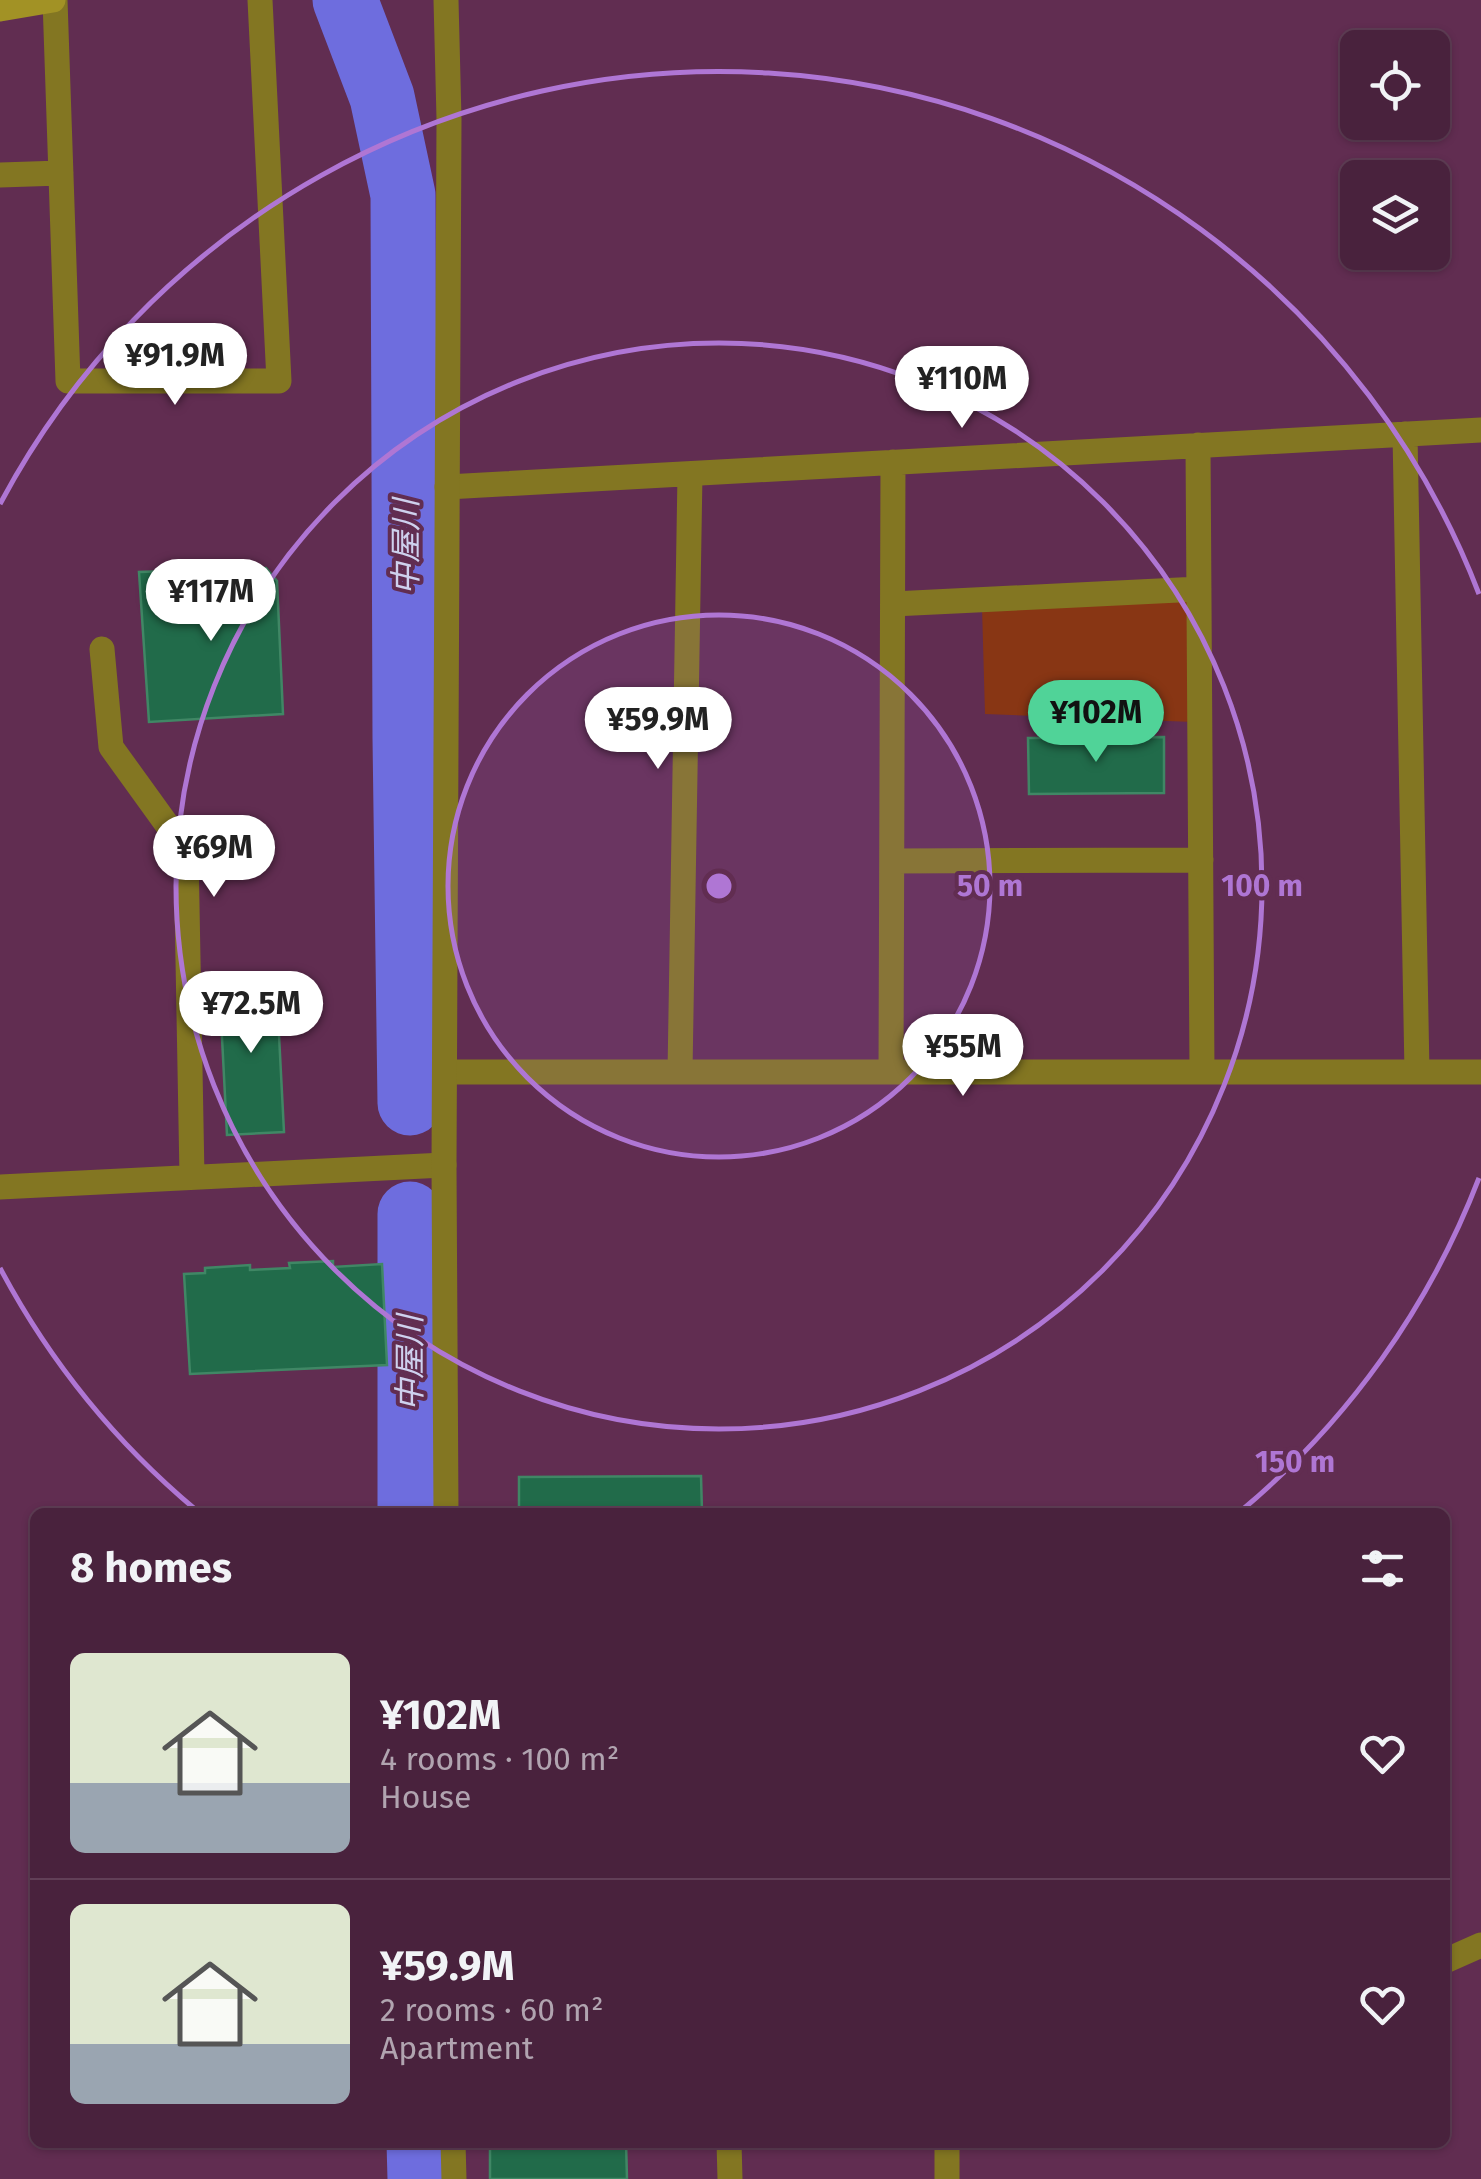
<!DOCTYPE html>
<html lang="en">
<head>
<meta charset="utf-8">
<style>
  :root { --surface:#49223d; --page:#532f48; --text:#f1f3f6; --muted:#b1a4b0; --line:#613f57; --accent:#50d398 }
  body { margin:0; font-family:"Fira Sans","Noto Sans JP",sans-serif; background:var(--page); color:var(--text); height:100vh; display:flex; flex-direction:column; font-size:38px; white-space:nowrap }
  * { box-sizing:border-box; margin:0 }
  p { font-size:32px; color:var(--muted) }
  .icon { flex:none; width:55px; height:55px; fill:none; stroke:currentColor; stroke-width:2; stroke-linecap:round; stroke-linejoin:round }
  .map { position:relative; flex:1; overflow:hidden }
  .drawer { position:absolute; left:30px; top:1508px; width:1420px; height:640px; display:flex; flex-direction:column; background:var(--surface); border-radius:15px; box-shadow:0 2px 8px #0004,0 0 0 2px var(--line) }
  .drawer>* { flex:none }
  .fabs { position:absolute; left:1340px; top:30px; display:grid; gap:20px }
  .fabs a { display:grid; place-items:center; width:110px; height:110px; border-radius:15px; background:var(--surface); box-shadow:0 2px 8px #0004,0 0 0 2px var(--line); font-size:50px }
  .price { position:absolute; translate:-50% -85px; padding:0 22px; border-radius:35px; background:#fff; color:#222; font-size:32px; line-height:65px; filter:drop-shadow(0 2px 5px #0008) }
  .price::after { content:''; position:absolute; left:50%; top:60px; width:30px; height:22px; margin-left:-15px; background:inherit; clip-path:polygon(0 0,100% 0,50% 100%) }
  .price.on { background:var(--accent); color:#111 }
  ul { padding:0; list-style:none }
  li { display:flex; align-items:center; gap:30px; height:250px; padding:0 40px }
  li+li { border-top:2px solid var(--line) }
  li span { display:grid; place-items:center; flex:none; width:280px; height:200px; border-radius:15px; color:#555 }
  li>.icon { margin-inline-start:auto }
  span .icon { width:120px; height:120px; fill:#fffc; stroke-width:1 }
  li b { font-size:42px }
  h2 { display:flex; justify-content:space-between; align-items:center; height:120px; padding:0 40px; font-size:42px }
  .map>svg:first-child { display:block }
  .green { fill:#883614 }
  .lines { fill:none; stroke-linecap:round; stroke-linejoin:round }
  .river { stroke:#6e6dde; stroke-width:65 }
  .building { fill:#216b4a; stroke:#408765; stroke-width:2.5 }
  .minor { stroke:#837622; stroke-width:25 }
  .tertiary { stroke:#837622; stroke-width:25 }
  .secondary { stroke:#a29225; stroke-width:25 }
  .ring { fill:none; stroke:#af76d4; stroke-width:5 }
  .labels { text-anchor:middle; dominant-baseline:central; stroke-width:8; stroke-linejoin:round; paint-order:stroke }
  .water-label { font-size:32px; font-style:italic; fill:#ced1ee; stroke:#612d51 }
  .centre { fill:#af76d4; stroke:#612d51; stroke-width:5 }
  .ring-label { font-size:30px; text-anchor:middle; font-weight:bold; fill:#af76d4; stroke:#612d51; stroke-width:8; stroke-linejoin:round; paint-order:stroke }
</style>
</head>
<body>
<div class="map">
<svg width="1481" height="2179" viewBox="0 0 1481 2179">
  <rect width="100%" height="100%" fill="#612d51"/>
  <path class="green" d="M1194,595V722L985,714L982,607Z"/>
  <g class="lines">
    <path class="river" d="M345,0L382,97L403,195L405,738L410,1103
      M410,1214V1512
      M419,2142L420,2179"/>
  </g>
  <path class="building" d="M266,568L277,581L283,714L149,722L139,572Z
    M1164,737V793L1029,794L1028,738Z
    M276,977L284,1132L227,1135L219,979Z
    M333,1261V1267L382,1264L387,1365L190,1374L184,1274L205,1273V1268L250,1265V1270L290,1268L289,1263Z
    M701,1476L702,1512H519V1477Z
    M490,2142H626L627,2179H490Z"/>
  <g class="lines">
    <path class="minor" d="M55,0L68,381H279L260,0
      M0,175L61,173
      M1405,434L1417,1072
      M1198,445L1202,1072
      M447,487L1481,430
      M893,604L1199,589
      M102,649L111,747L186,851L192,1177
      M892,861L1201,860
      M445,1072H1481
      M680,1072L690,474
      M891,1072L893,462
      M0,1187L444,1165
      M729,2142L730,2179
      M947,2142V2179"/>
    <path class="tertiary" d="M446,0L449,119L444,1165L446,1512
      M1445,1961L1481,1945
      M453,2142L454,2179"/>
    <path class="secondary" d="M0,9L53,0"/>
  </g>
  <circle cx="719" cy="886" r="271" fill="#af76d4" fill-opacity=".12"/>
  <g class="ring">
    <circle cx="719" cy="886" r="271"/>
    <circle cx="719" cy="886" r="543"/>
    <path d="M1479 1178A814 814 0 0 1 1242 1510M196 1510A814 814 0 0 1 0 1268M0 504A814 814 0 0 1 1479 594"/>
  </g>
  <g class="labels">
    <g class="water-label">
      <text transform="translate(406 547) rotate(-90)">中屋川</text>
      <text transform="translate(410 1363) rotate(-90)">中屋川</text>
    </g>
  </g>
  <circle cx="719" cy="886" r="15" class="centre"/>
  <g class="ring-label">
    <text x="990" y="896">50 m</text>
    <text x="1262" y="896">100 m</text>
    <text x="1295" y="1472">150 m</text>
  </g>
</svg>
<div class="fabs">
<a><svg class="icon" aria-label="locate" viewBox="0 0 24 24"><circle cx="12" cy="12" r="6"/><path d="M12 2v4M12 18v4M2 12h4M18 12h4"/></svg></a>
<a><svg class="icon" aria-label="layers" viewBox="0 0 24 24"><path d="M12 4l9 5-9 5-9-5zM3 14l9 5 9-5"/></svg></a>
</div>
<b class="price" style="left:175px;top:408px">¥91.9M</b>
<b class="price" style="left:962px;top:431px">¥110M</b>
<b class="price" style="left:211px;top:644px">¥117M</b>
<b class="price on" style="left:1096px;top:765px">¥102M</b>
<b class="price" style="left:658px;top:772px">¥59.9M</b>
<b class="price" style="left:214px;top:900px">¥69M</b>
<b class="price" style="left:251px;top:1056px">¥72.5M</b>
<b class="price" style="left:963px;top:1099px">¥55M</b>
<section class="drawer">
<h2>8 homes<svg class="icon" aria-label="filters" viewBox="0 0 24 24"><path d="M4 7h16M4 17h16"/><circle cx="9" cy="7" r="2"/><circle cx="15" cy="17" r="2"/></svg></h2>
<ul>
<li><span style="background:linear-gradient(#dfe7d0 65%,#9aa5b1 0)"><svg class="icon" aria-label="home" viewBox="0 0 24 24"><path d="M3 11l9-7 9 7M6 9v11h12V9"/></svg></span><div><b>¥102M</b><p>4 rooms · 100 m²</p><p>House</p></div><svg class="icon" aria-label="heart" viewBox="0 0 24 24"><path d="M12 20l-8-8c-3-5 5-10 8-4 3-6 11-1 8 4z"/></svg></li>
<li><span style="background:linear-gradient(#dfe7d0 70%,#9aa5b1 0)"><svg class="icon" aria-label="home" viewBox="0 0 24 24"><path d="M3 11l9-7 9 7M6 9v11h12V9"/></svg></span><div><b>¥59.9M</b><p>2 rooms · 60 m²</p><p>Apartment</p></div><svg class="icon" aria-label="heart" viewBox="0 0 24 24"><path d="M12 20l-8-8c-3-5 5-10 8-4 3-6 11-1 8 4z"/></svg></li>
</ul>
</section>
</div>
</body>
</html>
